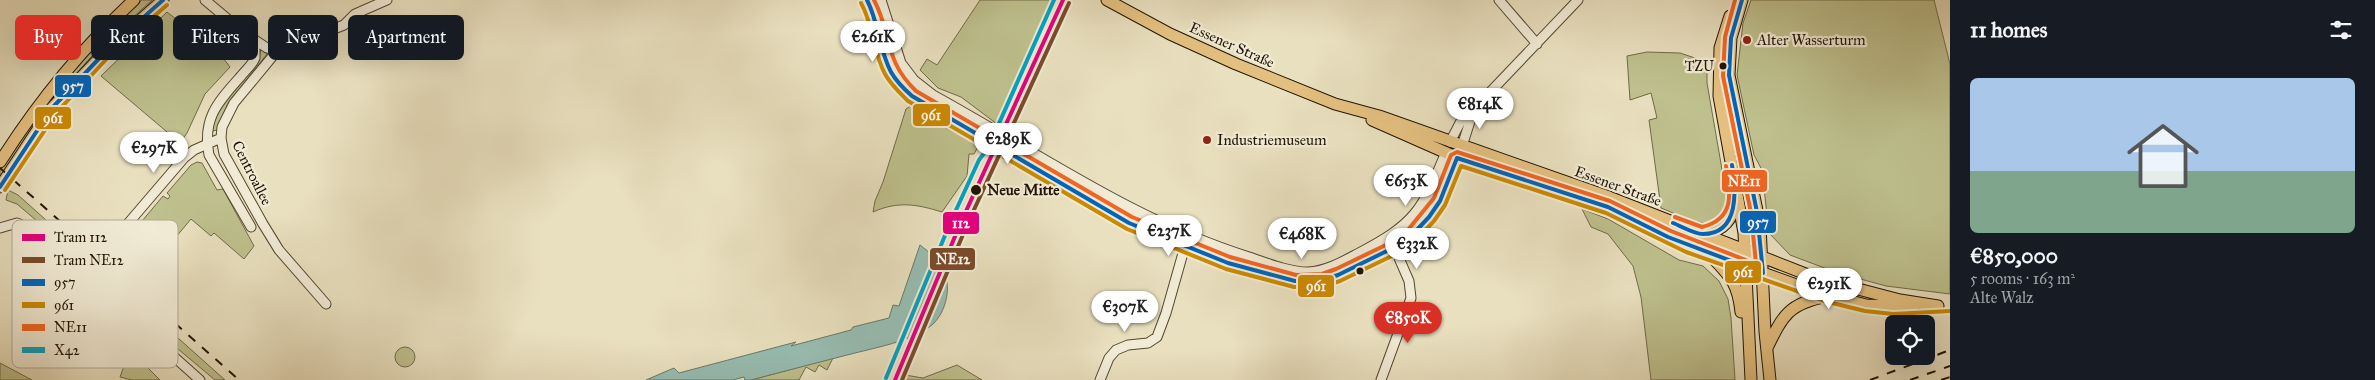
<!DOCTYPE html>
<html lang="en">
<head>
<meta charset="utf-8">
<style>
  :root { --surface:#171b24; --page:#20242c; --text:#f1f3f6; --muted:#9ea1a6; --line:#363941; --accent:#d93025 }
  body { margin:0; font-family:"IM FELL Great Primer",serif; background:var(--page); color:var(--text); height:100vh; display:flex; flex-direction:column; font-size:19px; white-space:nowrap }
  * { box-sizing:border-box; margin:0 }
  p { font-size:16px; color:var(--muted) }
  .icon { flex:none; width:28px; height:28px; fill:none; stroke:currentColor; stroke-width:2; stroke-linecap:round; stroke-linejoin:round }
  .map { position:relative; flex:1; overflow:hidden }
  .side { display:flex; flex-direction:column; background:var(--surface); width:425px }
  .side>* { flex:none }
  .banner { position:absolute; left:15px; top:15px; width:475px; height:45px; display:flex; gap:10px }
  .fabs { position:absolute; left:1885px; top:315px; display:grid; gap:10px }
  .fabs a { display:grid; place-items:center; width:50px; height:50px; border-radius:8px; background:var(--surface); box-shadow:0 5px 20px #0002; font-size:25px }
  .price { position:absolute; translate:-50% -42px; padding:0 11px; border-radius:18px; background:#fff; color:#222; font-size:16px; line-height:32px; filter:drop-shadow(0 1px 2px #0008) }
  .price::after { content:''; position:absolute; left:50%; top:30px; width:15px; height:11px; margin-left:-8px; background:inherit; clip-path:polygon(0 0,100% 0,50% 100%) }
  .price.selected { background:var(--accent); color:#fff }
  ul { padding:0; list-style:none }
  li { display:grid; align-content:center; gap:10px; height:265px; padding:0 20px }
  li+li { border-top:1px solid var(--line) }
  li span { display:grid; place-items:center; height:155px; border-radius:8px; color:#555 }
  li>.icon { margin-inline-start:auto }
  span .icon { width:90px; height:90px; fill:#fffc; stroke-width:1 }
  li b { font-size:21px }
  h2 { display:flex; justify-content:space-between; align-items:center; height:60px; padding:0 20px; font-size:21px }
  .pill { padding:0 18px; border-radius:8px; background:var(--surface); box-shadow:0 5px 20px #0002; font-size:18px; line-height:45px }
  .pill.selected { background:var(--accent); color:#fff }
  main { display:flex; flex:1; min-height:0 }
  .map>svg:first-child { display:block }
  .green { fill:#bec08d; stroke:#706a48 }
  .water { fill:#97bdb2; stroke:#68796c }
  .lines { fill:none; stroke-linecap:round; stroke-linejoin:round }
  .minor-casing { stroke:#534632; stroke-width:11 }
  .major-casing { stroke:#211303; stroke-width:13 }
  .minor { stroke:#f1ebd5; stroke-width:9 }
  .major { stroke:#e4c080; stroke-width:11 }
  .rail { stroke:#211303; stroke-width:2; stroke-dasharray:9 9; stroke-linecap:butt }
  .bus-1-casing { stroke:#f1ebd5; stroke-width:8 }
  .bus-2-casing { stroke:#f1ebd5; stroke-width:8 }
  .bus-3-casing { stroke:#f1ebd5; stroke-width:8 }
  .bus-4-casing { stroke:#f1ebd5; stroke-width:8 }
  .bus-1 { stroke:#0065bd; stroke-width:4 }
  .bus-2 { stroke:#cc8901; stroke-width:4 }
  .bus-3 { stroke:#f26522; stroke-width:4 }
  .bus-4 { stroke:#02a2c4; stroke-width:4 }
  .tram-1-casing { stroke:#f1ebd5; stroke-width:8 }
  .tram-2-casing { stroke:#f1ebd5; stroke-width:8 }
  .tram-1 { stroke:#e5007d; stroke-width:4 }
  .tram-2 { stroke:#7a4b2a; stroke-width:4 }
  .poi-dot { fill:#8f2418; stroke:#f1ebd5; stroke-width:2 }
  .bus-dot { fill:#211303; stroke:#f1ebd5; stroke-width:2 }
  .labels { text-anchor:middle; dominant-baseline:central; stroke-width:4.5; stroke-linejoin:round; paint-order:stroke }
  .bus-label { font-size:14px; fill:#211303; stroke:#f1ebd5; text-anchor:end }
  .poi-label { font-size:15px; fill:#211303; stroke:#f1ebd5; text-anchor:start }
  .street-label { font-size:15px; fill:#211303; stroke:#f1ebd5 }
  .stop-label { font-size:15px; font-weight:bold; fill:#211303; stroke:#f1ebd5; text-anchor:start }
  .key { fill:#f1ebd5; stroke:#b3aa96; stroke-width:1 }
  .key-label { font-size:14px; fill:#211303 }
  .line-badge { stroke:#f1ebd5; stroke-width:2 }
  .badge-label { font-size:14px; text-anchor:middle; font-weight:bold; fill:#fff }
</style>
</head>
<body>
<main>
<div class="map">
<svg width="1950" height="380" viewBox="0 0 1950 380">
  <rect width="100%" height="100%" fill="#e9e0bf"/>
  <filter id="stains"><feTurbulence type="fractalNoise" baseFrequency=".004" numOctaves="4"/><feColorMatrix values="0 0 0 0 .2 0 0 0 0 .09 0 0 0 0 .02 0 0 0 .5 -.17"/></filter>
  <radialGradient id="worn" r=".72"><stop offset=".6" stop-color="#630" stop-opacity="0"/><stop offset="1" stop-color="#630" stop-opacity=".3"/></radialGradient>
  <path class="green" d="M142,0H152L98,49L58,95L0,180V169L17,141L70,71Z
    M980,0H1054L1035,48L997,124L961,97L938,88L920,70L927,59L937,65Z
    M1751,0H1934L1950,64V294L1886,286L1835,272L1790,255L1769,233L1762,170L1754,155L1737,75L1743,23Z
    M167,12L220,54L230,67L205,94L187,133L180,143L101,76Z
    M261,49L267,54L228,103L217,130L213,131L212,130L218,108L258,62Z
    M1647,52L1680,53L1707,62V83L1728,204C1716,238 1685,217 1661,208L1649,120L1657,118L1651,93L1630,100L1627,56Z
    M912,105L919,106C928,122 962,136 980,143L974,154H969L967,176L942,212C916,204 898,201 873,212L875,201L883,182L906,109Z
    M197,162L202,163L217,190L223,189L254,246L244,259L214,233L211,236L191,219L145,274L130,261L136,254L124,243L139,225L143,227L146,224L142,221L163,196L168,199L170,196L167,193L191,165Z
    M8,190L18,195L225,380H215L109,291L57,238L17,204L6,200Z
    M1582,209L1608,219L1679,260L1703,266L1719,281L1728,299L1731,318L1735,380H1651L1641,297L1633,266L1608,234L1591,227Z
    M395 357a10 10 0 1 1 20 0a10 10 0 1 1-20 0Z
    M128,355L142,362L160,380H132L120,377Z
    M833,358L827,370L819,365L815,372L806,367L799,380H751Z
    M0,363L32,380H0Z
    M957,365L982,380H898L899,374L923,378Z"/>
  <path class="water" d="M920,245C929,252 938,259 943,270C953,288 945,317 928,328C906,342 879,347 855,353C820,362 785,371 751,380H745L744,377L733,380H646L674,368L679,373L796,342L791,346L851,330L853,327L889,318L893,305L899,306Z"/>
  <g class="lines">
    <g class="minor-casing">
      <path id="minor" d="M205,0L243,32L267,48L277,51
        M867,0C890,35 871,62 912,96L1129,223L1228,263L1295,281L1323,280L1338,275L1395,247L1411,236L1429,217L1440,201L1457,158
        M881,0L901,63L914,80L933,95C1037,152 1134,221 1249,257C1267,263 1289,272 1308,272C1326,271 1342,262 1357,254C1416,223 1421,212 1446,152
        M1499,0L1537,44
        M243,32L255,49V58C252,65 246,70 241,76C218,102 202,118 209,155L251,227
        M1450,142L1461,121L1474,109L1578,0
        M1462,146L1474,109
        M0,228L17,223L31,229L200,380
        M113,241L184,158L194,150L221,138
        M326,304L279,250L263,224L224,154L221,138L222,127L234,103L277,51L344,25L355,14L387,0
        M1100,380L1109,358L1116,350L1128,345L1148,343L1157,337L1166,313L1185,246
        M1381,380L1411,298L1409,281L1392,242"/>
    </g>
    <g class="major-casing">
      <path id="major" d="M1107,0L1170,34L1236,64L1335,104L1379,116L1609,197L1816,278L1900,300L1938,306
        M1742,0L1731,38L1729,75L1760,225L1765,332L1770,380
        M1730,16L1720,48L1719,96L1744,233L1751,380
        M1372,120L1474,165L1608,207L1688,246L1813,291L1866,305L1913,307
        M0,162C38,102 82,48 134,0
        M0,187L52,108L110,47L163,0
        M1703,234C1724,231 1734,219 1735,198
        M1709,254C1729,275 1738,282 1741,312
        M1767,348C1783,315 1789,303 1828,296"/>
    </g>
    <use href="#minor" class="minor"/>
    <use href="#major" class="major"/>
    <path class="rail" d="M0,168L239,380
      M1870,380L1950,350
      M1910,380L1950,366
      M1941,380L1950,377"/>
    <g class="bus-1-casing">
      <path id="bus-1" d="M867,0C879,23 879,50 891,72C896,81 904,89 912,96L1129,223L1228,263L1295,281L1323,280L1338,275L1395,247L1411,236L1429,217L1440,201L1457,158L1608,207L1668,237L1763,273L1757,212L1729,75L1731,38L1742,0
        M0,187L52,108L110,47L163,0
        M1673,223C1681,226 1694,234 1703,234C1740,234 1736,189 1732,165"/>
    </g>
    <g class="bus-2-casing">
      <path id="bus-2" d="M861,3C874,26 873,52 885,74C891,85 900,93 908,101L1127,229L1226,269L1294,287L1324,286L1340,281L1398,253L1415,241L1434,221L1445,205L1461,166L1606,213L1686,252L1828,302L1865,311L1893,314L1950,311
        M5,190L57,112L114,51L167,5"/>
    </g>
    <g class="bus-3-casing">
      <path id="bus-3" d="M874,0C893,36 883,59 916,91L1132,217L1230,257L1296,275L1322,274L1336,269L1392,242L1407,231L1434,198L1451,155L1457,152L1610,201L1671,231L1756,264L1751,213L1723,76L1725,37L1735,0
        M1675,217L1702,227C1735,219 1731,193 1726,166"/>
    </g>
    <g class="bus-4-casing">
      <path id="bus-4" d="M886,378L951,221L979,160L988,148L1054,0"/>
    </g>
    <use href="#bus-1" class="bus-1"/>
    <use href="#bus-2" class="bus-2"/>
    <use href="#bus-3" class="bus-3"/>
    <use href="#bus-4" class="bus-4"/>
    <g class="tram-1-casing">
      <path id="tram-1" d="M895,380L961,222L1063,0"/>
    </g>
    <g class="tram-2-casing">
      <path id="tram-2" d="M902,380L967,225L1069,3"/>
    </g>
    <use href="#tram-1" class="tram-1"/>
    <use href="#tram-2" class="tram-2"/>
  </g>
  <g class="poi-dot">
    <circle cx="1747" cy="40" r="5"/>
    <circle cx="1207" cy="140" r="5"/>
  </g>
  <g class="bus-dot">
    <circle cx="1723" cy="66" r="4.5"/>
    <circle cx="976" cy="190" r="6"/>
    <circle cx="1360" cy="271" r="4.5"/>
  </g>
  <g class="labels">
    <g class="bus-label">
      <text x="1714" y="66">TZU</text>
    </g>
    <g class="poi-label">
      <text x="1757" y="40">Alter Wasserturm</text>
      <text x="1217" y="140">Industriemuseum</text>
    </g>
    <g class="street-label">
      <text transform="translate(1232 45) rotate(24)">Essener Straße</text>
      <text transform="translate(252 173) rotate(63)">Centroallee</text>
      <text transform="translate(1618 186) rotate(20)">Essener Straße</text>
    </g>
    <g class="stop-label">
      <text x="987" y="190">Neue Mitte</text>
    </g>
  </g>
  <rect x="12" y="220" width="166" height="148" rx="8" class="key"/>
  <rect x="22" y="234" width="23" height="7" fill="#e5007d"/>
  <rect x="22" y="257" width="23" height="6" fill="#7a4b2a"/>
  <rect x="22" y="279" width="23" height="7" fill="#0065bd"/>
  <rect x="22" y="302" width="23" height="6" fill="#cc8901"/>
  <rect x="22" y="324" width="23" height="7" fill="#f26522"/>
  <rect x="22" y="347" width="23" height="6" fill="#02a2c4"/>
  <g class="key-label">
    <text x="54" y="242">Tram 112</text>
    <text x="54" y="265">Tram NE12</text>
    <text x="54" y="287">957</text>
    <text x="54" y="310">961</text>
    <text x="54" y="332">NE11</text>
    <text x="54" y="355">X42</text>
  </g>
  <g class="line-badge">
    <rect x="54" y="74" width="38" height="24" rx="5" fill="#0065bd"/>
    <rect x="912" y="103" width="39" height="24" rx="5" fill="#cc8901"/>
    <rect x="34" y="106" width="38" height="24" rx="5" fill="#cc8901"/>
    <rect x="1721" y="169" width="47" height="24" rx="5" fill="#f26522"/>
    <rect x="1739" y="210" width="38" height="24" rx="5" fill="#0065bd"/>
    <rect x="942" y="211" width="38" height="24" rx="5" fill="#e5007d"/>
    <rect x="929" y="247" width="47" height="24" rx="5" fill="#7a4b2a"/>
    <rect x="1724" y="260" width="38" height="24" rx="5" fill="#cc8901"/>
    <rect x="1297" y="274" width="38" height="24" rx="5" fill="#cc8901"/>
  </g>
  <g class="badge-label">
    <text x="73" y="91">957</text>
    <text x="931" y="120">961</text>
    <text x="53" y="123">961</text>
    <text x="1744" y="186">NE11</text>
    <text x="1758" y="227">957</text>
    <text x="961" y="228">112</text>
    <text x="953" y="264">NE12</text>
    <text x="1743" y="277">961</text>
    <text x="1316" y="291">961</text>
  </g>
  <rect width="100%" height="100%" filter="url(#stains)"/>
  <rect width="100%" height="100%" fill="url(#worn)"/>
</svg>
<div class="fabs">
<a><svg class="icon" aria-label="locate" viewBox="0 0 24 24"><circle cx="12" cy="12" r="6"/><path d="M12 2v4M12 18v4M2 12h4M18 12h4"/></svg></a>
</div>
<b class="price" style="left:873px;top:63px">€261K</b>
<b class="price" style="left:1480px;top:130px">€814K</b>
<b class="price" style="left:1008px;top:165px">€289K</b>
<b class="price" style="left:154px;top:174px">€297K</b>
<b class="price" style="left:1406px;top:207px">€653K</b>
<b class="price" style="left:1169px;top:257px">€237K</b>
<b class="price" style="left:1302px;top:260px">€468K</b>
<b class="price" style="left:1417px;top:270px">€332K</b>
<b class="price" style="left:1829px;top:310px">€291K</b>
<b class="price" style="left:1125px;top:333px">€307K</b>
<b class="price selected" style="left:1408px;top:344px">€850K</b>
<div class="banner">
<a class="pill selected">Buy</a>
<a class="pill">Rent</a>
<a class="pill">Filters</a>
<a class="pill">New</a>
<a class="pill">Apartment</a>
</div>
</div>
<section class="side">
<h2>11 homes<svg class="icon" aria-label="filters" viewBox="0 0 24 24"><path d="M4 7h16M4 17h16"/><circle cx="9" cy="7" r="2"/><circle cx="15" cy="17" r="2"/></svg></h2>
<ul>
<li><span style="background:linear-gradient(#a9c7e8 60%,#7fa58c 0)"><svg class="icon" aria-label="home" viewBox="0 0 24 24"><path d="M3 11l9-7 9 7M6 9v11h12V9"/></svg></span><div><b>€850,000</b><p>5 rooms · 163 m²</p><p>Alte Walz</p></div></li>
</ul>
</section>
</main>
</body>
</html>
